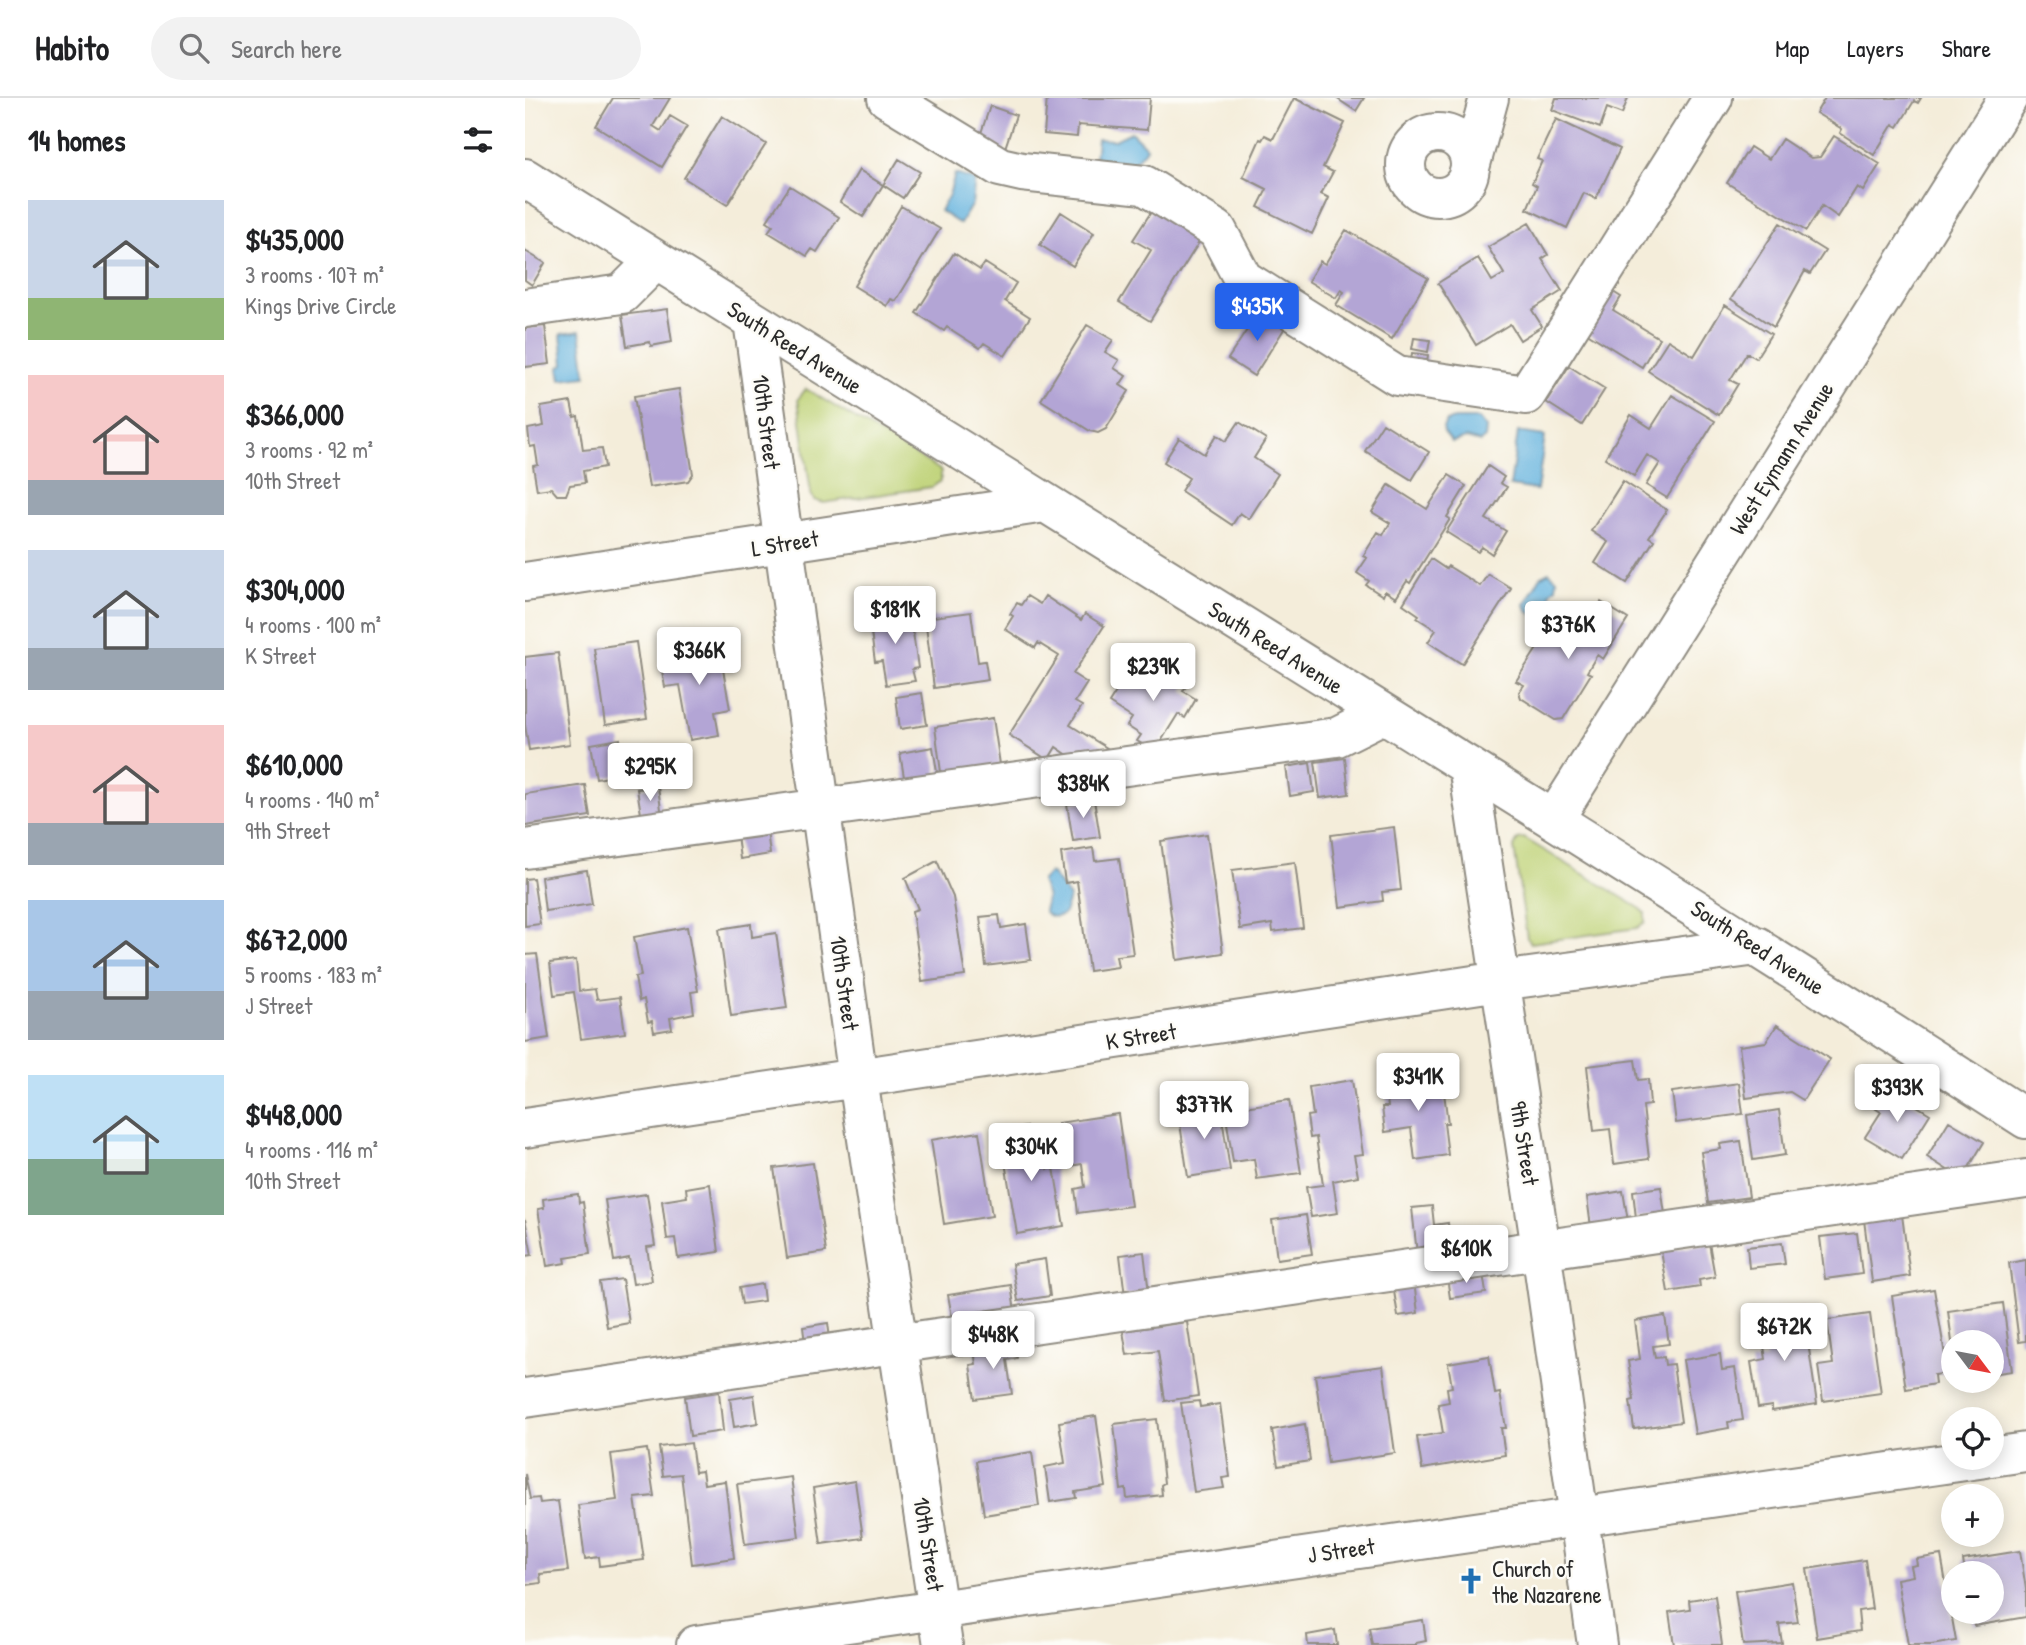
<!DOCTYPE html>
<html lang="en">
<head>
<meta charset="utf-8">
<style>
  :root { --surface:#fff; --page:#f2f2f2; --text:#202124; --muted:#757577; --line:#e0e0e0; --accent:#2563eb }
  body { margin:0; font-family:"Patrick Hand",sans-serif; background:var(--page); color:var(--text); height:100vh; display:flex; flex-direction:column; font-size:26px; white-space:nowrap }
  * { box-sizing:border-box; margin:0 }
  p { font-size:23px; color:var(--muted) }
  .icon { flex:none; width:38px; height:38px; fill:none; stroke:currentColor; stroke-width:2; stroke-linecap:round; stroke-linejoin:round }
  .map { position:relative; flex:1; overflow:hidden }
  .details { display:flex; flex-direction:column; background:var(--surface); width:525px }
  .details>* { flex:none }
  .needle { width:46px; rotate:122deg }
  .tools { position:absolute; left:1416px; top:1232px; display:grid; gap:14px }
  .tools a { display:grid; place-items:center; width:63px; height:63px; border-radius:50%; background:var(--surface); box-shadow:0 4px 18px #0003; font-size:35px }
  .price { position:absolute; translate:-50% -60px; padding:0 16px; border-radius:7px; background:#fff; color:#222; font-size:23px; line-height:46px; filter:drop-shadow(0 2px 4px #0008) }
  .price::after { content:''; position:absolute; left:50%; top:42px; width:21px; height:16px; margin-left:-10px; background:inherit; clip-path:polygon(0 0,100% 0,50% 100%) }
  .price.on { background:var(--accent); color:#fff }
  ul { padding:0; list-style:none }
  li { display:flex; align-items:center; gap:21px; height:175px; padding:0 28px }
  li span { display:grid; place-items:center; flex:none; width:196px; height:140px; border-radius:0px; color:#555 }
  li>.icon { margin-inline-start:auto }
  span .icon { width:84px; height:84px; fill:#fffc; stroke-width:1 }
  li b { font-size:30px }
  h2 { display:flex; justify-content:space-between; align-items:center; height:84px; padding:0 28px; font-size:30px }
  header { display:flex; align-items:center; gap:42px; box-sizing:border-box; height:98px; padding:0 35px; background:var(--surface); border-bottom:2px solid var(--line) }
  header strong { font-size:33px }
  nav { display:flex; gap:38px; margin-inline-start:auto; font-size:24px }
  .search { width:490px; height:63px; background:var(--page); display:flex; align-items:center; gap:18px; box-sizing:border-box; padding:0 24px; border-radius:38px; color:var(--muted); font-size:26px }
  main { display:flex; flex:1; min-height:0 }
  .map>svg:first-child { display:block }
  .green { fill:#bdd174; stroke:#747e50; stroke-width:2 }
  .water { fill:#63b2de; stroke:#476e84; stroke-width:2 }
  .building { fill:#b3a5d5 }
  .lines { fill:none; stroke-linecap:round; stroke-linejoin:round }
  .minor-casing { stroke:#908c82; stroke-width:42 }
  .minor { stroke:#fff; stroke-width:38 }
  .labels { text-anchor:middle; dominant-baseline:central; stroke-width:5; stroke-linejoin:round; paint-order:stroke }
  .street-label { font-size:23px; fill:#2b2b2b; stroke:#fdfcf7 }
  .poi-label { font-size:23px; fill:#2b2b2b; stroke:#fdfcf7; text-anchor:start }
</style>
</head>
<body>
<header>
<strong>Habito</strong>
<div class="search"><svg class="icon" aria-label="search" viewBox="0 0 24 24"><circle cx="10" cy="10" r="6"/><path d="M15 15l6 6"/></svg>Search here</div>
<nav><a>Map</a><a>Layers</a><a>Share</a></nav>
</header>
<main>
<section class="details">
<h2>14 homes<svg class="icon" aria-label="filters" viewBox="0 0 24 24"><path d="M4 7h16M4 17h16"/><circle cx="9" cy="7" r="2"/><circle cx="15" cy="17" r="2"/></svg></h2>
<ul>
<li><span style="background:linear-gradient(#c9d6e8 70%,#8fb573 0)"><svg class="icon" aria-label="home" viewBox="0 0 24 24"><path d="M3 11l9-7 9 7M6 9v11h12V9"/></svg></span><div><b>$435,000</b><p>3 rooms · 107 m²</p><p>Kings Drive Circle</p></div></li>
<li><span style="background:linear-gradient(#f6c9c9 75%,#9aa5b1 0)"><svg class="icon" aria-label="home" viewBox="0 0 24 24"><path d="M3 11l9-7 9 7M6 9v11h12V9"/></svg></span><div><b>$366,000</b><p>3 rooms · 92 m²</p><p>10th Street</p></div></li>
<li><span style="background:linear-gradient(#c9d6e8 70%,#9aa5b1 0)"><svg class="icon" aria-label="home" viewBox="0 0 24 24"><path d="M3 11l9-7 9 7M6 9v11h12V9"/></svg></span><div><b>$304,000</b><p>4 rooms · 100 m²</p><p>K Street</p></div></li>
<li><span style="background:linear-gradient(#f6c9c9 70%,#9aa5b1 0)"><svg class="icon" aria-label="home" viewBox="0 0 24 24"><path d="M3 11l9-7 9 7M6 9v11h12V9"/></svg></span><div><b>$610,000</b><p>4 rooms · 140 m²</p><p>9th Street</p></div></li>
<li><span style="background:linear-gradient(#a9c7e8 65%,#9aa5b1 0)"><svg class="icon" aria-label="home" viewBox="0 0 24 24"><path d="M3 11l9-7 9 7M6 9v11h12V9"/></svg></span><div><b>$672,000</b><p>5 rooms · 183 m²</p><p>J Street</p></div></li>
<li><span style="background:linear-gradient(#bfe0f5 60%,#7fa58c 0)"><svg class="icon" aria-label="home" viewBox="0 0 24 24"><path d="M3 11l9-7 9 7M6 9v11h12V9"/></svg></span><div><b>$448,000</b><p>4 rooms · 116 m²</p><p>10th Street</p></div></li>
</ul>
</section>
<div class="map">
<svg width="1501" height="1547" viewBox="0 0 1501 1547">
  <rect width="100%" height="100%" fill="#fdfcf7"/>
  <filter id="ink" filterUnits="userSpaceOnUse"><feTurbulence type="fractalNoise" baseFrequency=".0143" numOctaves="2"/><feDisplacementMap in="SourceGraphic" scale="14" xChannelSelector="R" yChannelSelector="G"/><feConvolveMatrix kernelMatrix="1 2 1 2 8 2 1 2 1" color-interpolation-filters="sRGB"/></filter>
  <filter id="wash" filterUnits="userSpaceOnUse"><feTurbulence type="fractalNoise" baseFrequency=".00686" numOctaves="4" result="noise"/><feDisplacementMap in="SourceGraphic" scale="28" xChannelSelector="R" yChannelSelector="G"/><feGaussianBlur stdDeviation="1.57" result="paint"/><feColorMatrix in="noise" values="0 0 0 0 0 0 0 0 0 0 0 0 0 0 0 0 0 1.4 0 .05"/><feComposite in="paint" operator="in"/></filter>
  <g filter="url(#wash)">
    <rect width="100%" height="100%" fill="#f4edda"/>
    <path class="green" d="M281,291L412,370L416,373V383L407,389L298,405L289,402L286,396L273,301Z
      M999,740L1116,811L1120,815V824L1112,830L1006,845L1002,840L989,749L993,741Z"/>
    <path class="water" d="M606,34L622,50L608,65L570,61L572,41L590,42Z
      M430,76L450,82L447,106L435,126L415,113L424,97Z
      M55,233L61,278L36,281L34,269L39,266L36,236Z
      M930,321H954L961,330L960,340L955,344L941,340L927,344L919,334L918,329L922,323Z
      M993,334L1020,338L1012,392L985,388Z
      M1024,474L1032,481L1031,489L1025,495L1027,510L1022,513L1009,517L1002,513L1000,506L1016,478Z
      M525,775C529,777 541,795 544,800L539,816C532,820 524,820 519,813L522,799L516,783Z"/>
    <g id="blocks">
      <path class="building" d="M88,0H145L128,28L136,33L145,18L162,28L137,69L71,28Z
        M522,0H625L622,32L553,27L552,39L519,36Z
        M769,0L820,25L798,69L808,74L796,96L804,100L787,136L733,109L742,91L718,79L735,41L737,42L740,37L748,41Z
        M811,0H839L831,13Z
        M1031,0H1103L1097,16L1082,10L1075,30L1027,12Z
        M1300,0H1396L1393,5L1389,3L1373,29L1368,26L1349,57L1315,35L1317,31L1291,15Z
        M465,8L491,17L478,56L454,41Z
        M197,18L241,46L202,107L159,80Z
        M1031,21L1095,51L1071,101L1059,95L1042,130L1002,111L1012,88L1007,85L1017,63L1012,61Z
        M1309,38L1355,66L1338,93L1332,89L1313,119L1297,108L1281,133L1202,85L1225,49L1244,61L1257,41L1286,60L1295,59Z
        M374,61L395,74L378,100L358,87L338,119L315,104L334,72L358,87Z
        M265,88L314,119L292,154L287,151L282,158L243,134L248,127L242,123Z
        M376,108L415,131L371,203L366,201L362,208L329,188Z
        M628,111L676,141L625,223L594,204L626,152L608,142Z
        M536,114L569,135L548,168L515,147Z
        M1004,125L1023,157L1017,161L1037,193L1007,212L1017,228L995,242L985,226L951,247L913,185L953,160L967,183L979,176L963,149Z
        M1255,125L1300,153L1285,176L1280,173L1249,229L1206,201Z
        M821,132L903,180L867,241L811,207L819,194L816,192L811,200L783,183L795,163L800,166Z
        M0,153L20,165L7,187L0,182Z
        M429,155L455,172L460,165L491,185L480,203L505,219L480,258L459,245L455,250L422,229L419,233L391,215Z
        M1085,192L1096,199L1088,212L1134,240L1117,269L1059,233Z
        M1200,207L1246,236L1231,260L1222,255L1205,282L1213,286L1194,317L1123,273L1143,242L1169,258Z
        M142,211L147,244L126,248L125,244L102,248L97,217Z
        M735,212L761,228L729,278L703,261Z
        M562,227L588,242L580,254L594,262L589,270L601,278L595,287L604,293L581,331L573,335L565,333L516,302Z
        M20,228L25,266L0,269V230Z
        M889,240L905,242L903,254L887,251Z
        M887,255L903,257L901,271L885,269Z
        M1044,268L1080,291L1057,327L1021,304Z
        M154,291L168,376L163,383L124,389L109,298Z
        M1147,297L1190,323L1142,400L1121,387L1135,365L1122,357L1109,378L1080,360L1106,317L1126,330Z
        M46,304L49,319L53,318L58,352L77,350L80,369L58,373L60,385L45,387L41,397H32L26,390L12,392L8,368L13,367L10,348L5,349L3,331L19,328L16,309Z
        M714,324L741,341L729,360L753,376L724,421L715,415L707,427L656,393L664,380L639,364L654,340L679,356L692,337L701,343Z
        M858,325L904,354L887,382L840,353Z
        M963,368L979,379L975,385L982,389L961,421L981,433L967,456L957,449L953,454L921,434Z
        M924,377L941,388L922,419L925,421L885,485L882,483L871,500L860,493L858,498L841,487L844,483L832,475L842,460L838,458L853,434L858,437L865,425L847,414L864,387L902,411Z
        M1098,383L1142,412L1124,439L1129,442L1102,485L1070,465L1083,444L1066,433Z
        M906,461L921,471L923,468L955,488L963,476L986,490L937,566L903,544L911,532L892,520L894,517L878,506Z
        M502,498L515,506L520,498L556,522L560,516L579,528L548,576L562,585L550,604L557,608L545,627L582,650L571,665L553,664L531,649L523,662L484,637L534,558L513,545L510,550L480,531L488,518L485,516L492,505L496,507Z
        M1076,504L1103,521L1078,561L1072,557L1062,574L1066,576L1038,621L1031,622L996,600L994,594L999,587L991,583L1033,518L1057,533Z
        M385,513L393,570L387,571L390,583L361,587L357,563L350,564L344,519Z
        M446,514L453,564L460,563L463,582L409,590L400,520Z
        M193,543L205,611L190,614L194,637L165,642L155,587L140,589L136,568L152,565L149,551Z
        M111,544L122,621L80,627L69,550Z
        M33,555L45,646L4,652L0,627V559Z
        M635,566L664,584L658,593L671,601L660,620L653,616L630,653L612,643L616,637L602,628L607,620L584,605L601,578L608,583L618,568L629,574Z
        M397,595L402,627L375,631L371,599Z
        M468,620L476,673L417,682L410,629Z
        M95,641L100,676L72,681L66,646Z
        M408,649L413,680L380,685L375,655Z
        M820,660L824,696L795,700L790,664Z
        M785,665L789,694L765,698L761,669Z
        M60,687L65,718L0,728V696Z
        M133,689L137,719L117,722L112,691Z
        M569,702L575,739L548,743L542,706Z
        M869,729L876,792L857,794L858,803L815,809L806,737Z
        M242,733L245,756L215,761L212,737Z
        M682,736L698,855L652,862L636,743Z
        M568,750L570,763L594,760L608,856L591,858L593,869L564,873L552,783L540,785L536,755Z
        M412,763L428,799L440,878L397,884L387,813L393,811L380,780Z
        M770,764L778,830L748,834L747,826L715,831L707,772Z
        M62,772L67,806L20,813L16,779Z
        M8,780L15,826L0,828V781Z
        M474,817L476,830L501,826L506,862L461,868L455,819Z
        M226,826L227,839L251,835L262,910L206,918L194,831Z
        M162,829L173,893L166,894L169,915L145,920L147,931L129,934L127,923L123,924L119,901L114,903L110,879L116,878L109,839Z
        M12,856L24,940L0,944V857Z
        M51,862L54,893L70,891L72,902L95,899L100,935L56,941L49,894L29,897L25,865Z
        M1252,927L1305,961L1278,1002L1265,994L1221,1000L1214,948L1241,944Z
        M1110,962L1113,982L1123,981L1125,1007L1118,1008L1124,1061L1089,1066L1085,1031L1069,1033L1062,968Z
        M890,975L891,983L917,980L923,1025H919L923,1057L890,1062L886,1030L860,1034L857,1009H863L859,979Z
        M827,982L838,1056L829,1057L833,1078L808,1083L813,1115L786,1119L781,1089L798,1087L791,1039L785,1040L782,1018L788,1017L784,989Z
        M1214,985L1218,1016L1151,1025L1147,994Z
        M1364,991L1405,1016L1377,1061L1340,1039L1356,1014L1351,1011Z
        M764,1002L776,1075L732,1081L729,1061L708,1064L700,1012Z
        M682,1004L684,1014L696,1013L705,1072L663,1079L654,1019L660,1018L659,1008Z
        M1254,1012L1260,1057L1228,1062L1222,1017Z
        M593,1016L606,1108L553,1115L550,1091L560,1089L557,1066L539,1069L533,1025Z
        M1424,1023L1459,1044L1437,1081L1402,1059Z
        M501,1029L503,1041L518,1039L523,1071L529,1070L539,1128L492,1136L475,1034Z
        M454,1034L467,1118L419,1126L406,1042Z
        M1216,1043L1224,1099L1183,1105L1176,1054L1196,1051L1195,1046Z
        M288,1065L301,1154L262,1160L249,1070Z
        M185,1086L194,1154L153,1160L150,1140L142,1141L137,1103L162,1099L161,1090Z
        M1136,1089L1140,1116L1111,1120L1108,1093Z
        M1098,1093L1103,1123L1066,1129L1062,1099Z
        M53,1096L54,1105L58,1104L65,1156L40,1160L41,1165L22,1168L13,1111L19,1110L18,1101Z
        M122,1096L130,1148L122,1149L127,1183L108,1186L104,1160L89,1163L80,1102Z
        M907,1108L909,1127L923,1125L926,1152L892,1156L887,1110Z
        M781,1117L787,1156L752,1161L747,1122Z
        M1377,1117L1385,1178L1347,1184L1339,1122Z
        M0,1121L7,1157L0,1158Z
        M1332,1135L1337,1176L1300,1181L1295,1139Z
        M1184,1145L1190,1179L1174,1182L1175,1189L1143,1194L1136,1153Z
        M1257,1145L1260,1166L1224,1170L1222,1149Z
        M619,1154L624,1195L600,1198L595,1157Z
        M520,1161L525,1198L493,1203L487,1166Z
        M1501,1162V1243L1494,1244L1484,1165Z
        M958,1175L961,1195L925,1200L922,1179Z
        M97,1181L104,1225L82,1229L75,1184Z
        M889,1184L893,1215L873,1218L868,1187Z
        M237,1186L239,1203L217,1206L214,1190Z
        M486,1187L490,1214L428,1224L423,1197Z
        M1409,1191L1423,1275L1409,1277L1410,1286L1381,1291L1367,1198Z
        M1478,1205L1487,1273L1466,1276V1244H1427L1423,1213Z
        M1278,1210L1292,1306L1247,1313V1308L1233,1310L1226,1264L1241,1261L1234,1217Z
        M1345,1216L1356,1295L1298,1303L1293,1268L1308,1266L1302,1222Z
        M1140,1218L1144,1246L1128,1248L1130,1260L1139,1259L1140,1267L1148,1266L1156,1324L1109,1331L1105,1303L1109,1302L1103,1263L1115,1261L1110,1223Z
        M662,1224L673,1298L640,1303L633,1253L602,1257L598,1233Z
        M303,1225L305,1241L280,1245L278,1229Z
        M490,1245L492,1260L482,1262L487,1296L450,1301L445,1267L451,1266L449,1251Z
        M1195,1256L1197,1272L1210,1270L1218,1322L1203,1324L1204,1330L1170,1336L1158,1262Z
        M964,1258L970,1296L975,1295L981,1330H976L980,1357L897,1371L892,1339L918,1335L913,1306L924,1304L922,1290L927,1289L923,1265Z
        M858,1268L870,1355L803,1365L790,1277Z
        M194,1294L198,1333L165,1338L160,1299Z
        M229,1297L233,1325L209,1329L205,1301Z
        M674,1303L675,1309L695,1306L705,1379L697,1380L699,1390L669,1394L656,1305Z
        M571,1318L581,1389L550,1394L551,1400L525,1404L520,1369L540,1365L534,1324Z
        M632,1321L639,1385L636,1387L637,1397L602,1401L601,1391L596,1392L589,1326Z
        M780,1326L785,1363L753,1368L747,1332Z
        M166,1345L170,1374L177,1373L179,1386L200,1383L209,1460L167,1466L156,1376L138,1378L134,1349Z
        M122,1351L129,1398L110,1400L119,1462L75,1468L74,1459L60,1461L53,1407L92,1402L86,1356Z
        M507,1354L514,1408L459,1417L451,1363Z
        M0,1376L5,1401L14,1400L15,1405L33,1403L43,1473L15,1476L16,1485L0,1487Z
        M266,1379L274,1439L220,1446L212,1386Z
        M330,1383L338,1440L296,1446L288,1390Z
        M1495,1453L1501,1491V1519L1449,1528L1446,1514H1466V1475H1440L1438,1462Z
        M1416,1457L1431,1543L1406,1547H1383L1372,1481L1388,1478L1386,1468L1392,1467L1391,1461Z
        M1340,1462L1347,1511L1333,1513L1335,1533L1292,1540L1282,1471Z
        M1267,1484L1273,1524L1254,1526L1257,1545L1218,1547L1210,1493Z
        M1190,1498L1197,1547H1149L1144,1514L1165,1511L1164,1502Z
        M898,1522L901,1543L891,1545V1547H847L844,1530Z
        M810,1532L812,1547H783L782,1537Z"/>
    </g>
  </g>
  <g filter="url(#ink)">
    <use href="#blocks" fill-opacity="0" stroke="#908c82" stroke-width="2"/>
    <g class="lines">
      <g class="minor-casing">
        <path id="minor" d="M362,0L475,69L497,74L619,87L692,132L718,181L872,278L1001,297L1188,0
          M881 67a32 32 0 1 1 64 0a32 32 0 1 1-64 0Z
          M943,77L964,0
          M0,80C500,394 1004,702 1501,1021
          M0,210L97,196L131,162
          M228,223L333,981L418,1547
          M0,484L520,405
          M943,668L1016,1151L1072,1547
          M1030,720L1483,0
          M0,751L812,639L858,616
          M0,1030L975,883L1232,848
          M0,1300L1501,1081
          M1466,1359L1501,1354
          M171,1547L1461,1360"/>
      </g>
      <use href="#minor" class="minor"/>
    </g>
  </g>
  <defs>
    <g id="church-bare" transform="scale(2.1)"><path d="M-1.2-6h2.4v3.5h3.3v2.4h-3.3V6h-2.4V-.1h-3.3v-2.4h3.3Z" fill="#1f6fb2" stroke="#fdfcf7" stroke-width="2.5" paint-order="stroke"/></g>
  </defs>
  <g fill-rule="evenodd">
    <use href="#church-bare" x="946" y="1483"/>
  </g>
  <g class="labels">
    <g class="street-label">
      <text transform="translate(270 249) rotate(32)">South Reed Avenue</text>
      <text transform="translate(242 324) rotate(83)">10th Street</text>
      <text transform="translate(1256 360) rotate(-58)">West Eymann Avenue</text>
      <text transform="translate(260 445) rotate(-9)">L Street</text>
      <text transform="translate(751 549) rotate(32)">South Reed Avenue</text>
      <text transform="translate(1233 849) rotate(33)">South Reed Avenue</text>
      <text transform="translate(320 885) rotate(82)">10th Street</text>
      <text transform="translate(616 938) rotate(-9)">K Street</text>
      <text transform="translate(1000 1045) rotate(81)">9th Street</text>
      <text transform="translate(404 1446) rotate(81)">10th Street</text>
      <text transform="translate(816 1452) rotate(-8)">J Street</text>
    </g>
    <g class="poi-label">
      <text x="967" y="1470">Church of<tspan x="967" dy="26">the Nazarene</tspan></text>
    </g>
  </g>
</svg>
<div class="tools">
<a><svg class="needle" viewBox="-14 -14 28 28"><path d="M0-13l5 13h-10z" fill="#e53935"/><path d="M0 13l5-13h-10z" fill="#757577"/></svg></a>
<a><svg class="icon" aria-label="locate" viewBox="0 0 24 24"><circle cx="12" cy="12" r="6"/><path d="M12 2v4M12 18v4M2 12h4M18 12h4"/></svg></a>
<a>+</a>
<a>−</a>
</div>
<b class="price on" style="left:732px;top:245px">$435K</b>
<b class="price" style="left:370px;top:548px">$181K</b>
<b class="price" style="left:1043px;top:563px">$376K</b>
<b class="price" style="left:174px;top:589px">$366K</b>
<b class="price" style="left:628px;top:605px">$239K</b>
<b class="price" style="left:125px;top:705px">$295K</b>
<b class="price" style="left:558px;top:722px">$384K</b>
<b class="price" style="left:893px;top:1015px">$341K</b>
<b class="price" style="left:1372px;top:1026px">$393K</b>
<b class="price" style="left:679px;top:1043px">$377K</b>
<b class="price" style="left:506px;top:1085px">$304K</b>
<b class="price" style="left:941px;top:1187px">$610K</b>
<b class="price" style="left:1259px;top:1265px">$672K</b>
<b class="price" style="left:468px;top:1273px">$448K</b>
</div>
</main>
</body>
</html>
